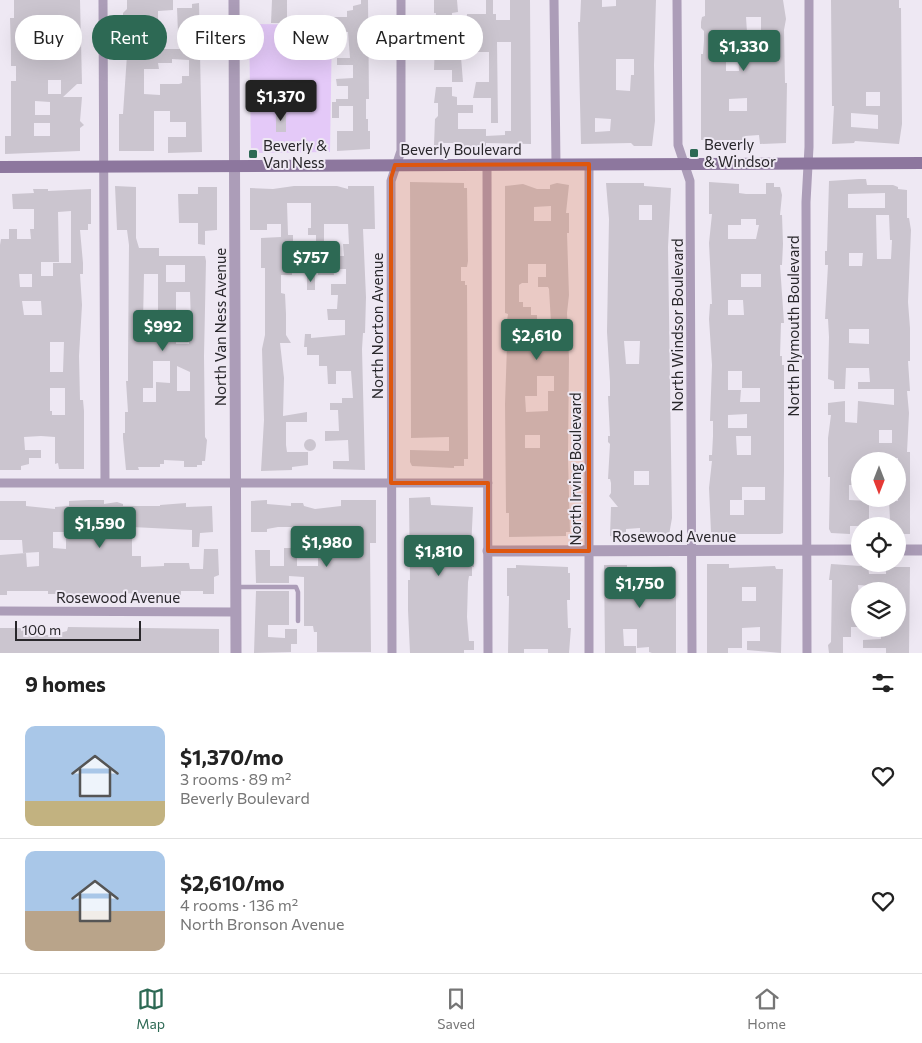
<!DOCTYPE html>
<html lang="en">
<head>
<meta charset="utf-8">
<style>
  :root { --surface:#fff; --page:#f6f6f6; --text:#222; --muted:#767676; --line:#e0e0e0; --accent:#2d6954 }
  body { margin:0; font-family:Commissioner,sans-serif; background:var(--page); color:var(--text); height:100vh; display:flex; flex-direction:column; font-size:19px; white-space:nowrap }
  * { box-sizing:border-box; margin:0 }
  p { font-size:16px; color:var(--muted) }
  .icon { flex:none; width:28px; height:28px; fill:none; stroke:currentColor; stroke-width:2; stroke-linecap:round; stroke-linejoin:round }
  .map { position:relative; height:653px; overflow:hidden }
  .details { display:flex; flex-direction:column; background:var(--surface); flex:1 }
  .details>* { flex:none }
  .hud { position:absolute; left:15px; top:15px; width:500px; height:45px; display:flex; gap:10px }
  .needle { width:32px; rotate:180deg }
  .tools { position:absolute; left:851px; top:452px; display:grid; gap:10px }
  .tools a { display:grid; place-items:center; width:55px; height:55px; border-radius:50%; background:var(--surface); box-shadow:0 5px 20px #0002; font-size:25px }
  .scale { position:absolute; left:15px; bottom:12px; width:126px; box-sizing:border-box; padding-left:5px; border:2px solid #29272b; border-top:0; font-size:14px; line-height:18px; white-space:nowrap; color:#29272b; -webkit-text-stroke:4px #eee8f3; paint-order:stroke }
  .price { position:absolute; translate:-50% -42px; padding:0 11px; border-radius:5px; background:var(--accent); color:#fff; font-size:16px; line-height:32px; filter:drop-shadow(0 1px 2px #0008) }
  .price::after { content:''; position:absolute; left:50%; top:30px; width:15px; height:11px; margin-left:-8px; background:inherit; clip-path:polygon(0 0,100% 0,50% 100%) }
  .price.active { background:#222; color:#fff }
  ul { padding:0; list-style:none }
  li { display:flex; align-items:center; gap:15px; height:125px; padding:0 25px }
  li+li { border-top:1px solid var(--line) }
  li span { display:grid; place-items:center; flex:none; width:140px; height:100px; border-radius:10px; color:#555 }
  li>.icon { margin-inline-start:auto }
  span .icon { width:60px; height:60px; fill:#fffc; stroke-width:1 }
  li b { font-size:21px }
  h2 { display:flex; justify-content:space-between; align-items:center; height:60px; padding:0 25px; font-size:21px }
  .tag { padding:0 18px; border-radius:22px; background:var(--surface); box-shadow:0 5px 20px #0002; font-size:18px; line-height:45px }
  .tag.active { background:var(--accent); color:#fff }
  .menu { display:flex; justify-content:space-around; align-items:center; height:70px; border-top:1px solid var(--line); background:var(--surface); font-size:14px; color:var(--muted) }
  .menu a { display:grid; justify-items:center; gap:2px }
  .menu .active { color:var(--accent) }
  .map>svg:first-child { display:block }
  .green { fill:#e4c9f8 }
  .building { fill:#cbc5cf; fill-rule:evenodd }
  .lines { fill:none; stroke-linecap:round; stroke-linejoin:round }
  .service { stroke:#ac9db8; stroke-width:4.5 }
  .minor { stroke:#ac9db8; stroke-width:9 }
  .tertiary { stroke:#ac9db8; stroke-width:11 }
  .secondary { stroke:#8d779e; stroke-width:12 }
  .marked { fill:#de560e; fill-opacity:0.2; stroke:#de560e; stroke-width:4; stroke-linejoin:round }
  .poi-dot { fill:#2d6954; stroke:#eee8f3; stroke-width:2 }
  .labels { text-anchor:middle; dominant-baseline:central; stroke-width:4; stroke-linejoin:round; paint-order:stroke }
  .poi-label { font-size:15px; fill:#29272b; stroke:#eee8f3; text-anchor:start }
  .street-label { font-size:15px; fill:#29272b; stroke:#eee8f3 }
</style>
</head>
<body>
<div class="map">
<svg width="922" height="653" viewBox="0 0 922 653">
  <rect width="100%" height="100%" fill="#eee8f3"/>
  <path class="green" d="M249,24L332,25L330,152L251,153Z"/>
  <path class="building" d="M14,0H80L82,84H77L63,97H82L80,121L84,125L80,128V151L5,154V136H11V81H16V66H11V51L10,18H14ZM48,80H61V94H48ZM35,101L50,102V115H35ZM34,123H50V136H34Z
    M127,0H173V10L158,11V49H182V33H178L177,8H192V4L199,3L202,152L168,153V137H186V122H170V111H154V151H119V114H123L127,55V39H123V13L127,9ZM172,59L189,60V76H182V83L179,84H160V95L144,94V69H159L158,63H172Z
    M272,0H287V23H271Z
    M361,0H368L369,99H366V119H368V131H370V149L337,151V131H353V106H339V118H332V102H336V99H348V86H337L336,79L353,78V65H337V58H350L348,32H336V24H331V17H347V11L353,10V6L361,4Z
    M434,0H457L458,12L452,13V28H455V45H460L463,82H452V70H434L436,13H434Z
    M486,0H493V14H496V20H510V0H530L531,144L486,143V147H458V143H443V145L438,147L434,145L435,119L438,116V103H434L436,87H452V96L457,97V105H473V113H458V129H486V136L505,135V131H511V42H497L498,123H491V98H473L476,82H489V52H476V27H467V14H486Z
    M581,0H602V7L616,6V0H656L654,65L655,121L652,146H634L631,143L581,144L578,22H580ZM616,59H634V75H631L630,91L616,90ZM595,118L611,119L610,131L595,132Z
    M705,0H783L786,19L784,30L785,83H787L786,143L760,144L759,135L745,136V146H738V140H716V146H705V140H701V54H703L704,41V31L701,28V22L702,17L705,16ZM746,17H761V32H747ZM726,50H738L739,71H726ZM747,98V111H729V99Z
    M831,0H899V8H901L902,124L899,144L855,141L854,143L832,144L834,106H832ZM866,92H880V106H866ZM851,113L878,115V129L851,127Z
    M276,113H286V132H276Z
    M859,179H866L867,185H893L898,187V189L907,190V218H909L911,230L908,302L910,328V361H908L910,391H907L909,413L907,452H910V534H898V526H850V534L831,533L829,529L830,477H828V438L831,415H828V403L845,401V422L857,423L858,401L894,405V389H858V382H870L869,368H846L845,389H834V381L828,379L829,337L828,319H825L828,265H825V251H827L829,181ZM885,193V208H848V194ZM876,215H889L890,240H892L891,259H877ZM849,253H863L862,266H849ZM849,329H869V344L849,343ZM879,430H892V443H879ZM878,458H898V501H889L890,519H869V501L849,500V485H860V461H878Z
    M410,182L464,183V188H467L468,261L467,267H461V281H465V285H467L468,459H464V466H454V468L412,466L410,462V450L449,451V437L411,438Z
    M709,182L739,184V193L746,194H766V183H774V187H780L782,195L780,215H782L783,244L782,265H780L784,323H781L780,356H782V365H784V471L783,533L780,534H727V536H713L711,532L709,488L712,461H709V455H712L713,436V421H710L712,365L709,319L710,304H712L709,243L712,214H709ZM741,219H756V225H759L756,239H728V225H741ZM741,274H761V287H741ZM728,300H743L744,315H728ZM728,371H742V388H760V402H740L741,390H728ZM747,414V428H728V415ZM736,436H751V455H737ZM742,487H765V500H744V515H730V500H742Z
    M557,183L569,185L566,213H569V233H567L569,295L567,313L569,358L568,458L570,532H566V536L509,537V513H506L505,404L507,345L506,327L508,314L505,313V186L523,184L537,189H550V185ZM551,206V221H534V207ZM528,264H546V277H538V287H548L549,289L552,340H537V315H531V307H523V302H519V285L522,283H528ZM537,376H554V391H548V411L526,412L525,396H537ZM525,435H540V448H525Z
    M606,183H644V186L671,188L668,247L672,518L669,535H663V533H640V528L626,529V538L610,536L611,507H618L609,496L611,493V483L610,479H608L610,444L608,442V436H610L608,396H610V382L607,332L609,219ZM639,205H652V220H639ZM624,341H640L639,364H626ZM634,471H649V485H634Z
    M115,186L136,187V238L139,248H159V256H205L206,261L204,356L205,437L207,440L205,461H202V465H197V467H184V461L164,460V464H160V467H138L139,470H126L123,438V433H125V412H128L126,381H128V361L129,245L127,230H117ZM166,265H185V282H166ZM144,274H158V322H143ZM176,292H190L191,322H176ZM176,328H189V344H176ZM153,361H170V383L156,382V402H143V388H153ZM177,366L190,372V391H177Z
    M294,186H337L348,189V186H374L375,229H363L366,297L365,333H363L362,349L365,470L333,469V461H349L348,440L325,441V431H339L338,410H330V403H342V398H353L351,371H336V384H328L327,366H319V355H307V347H304L305,334H311V338L345,335V320H328L327,309H337L338,295H331V284H346V269H340V256H344L343,244H349L348,224H324V252L316,253V235H308V228H311V203H287L288,235H293V243H285V255L302,256V265H292V275H281V293L285,294L286,314V335L291,343H280L284,378L283,416L307,412V422H286V445L287,452H308V465L292,467V470L261,471L264,420L262,349L265,335V268H261V238L281,237V224H267V230H250V188L273,189Z
    M198,187H217V230L205,231V245L198,244V223H179L178,194H198Z
    M33,189H48V191L91,189V224H88V230H80L83,263V274H80L82,305L79,356L80,400H83L84,411V469H59L58,463L55,464V437L41,436L24,437L25,450H41V458H29V464L21,466V470H0V245L1,239H9V229H17V239H31L30,229H34V209H13L12,194L34,193ZM71,211V263H53V276H41V262H59L58,212ZM19,274H32V287H20ZM22,301H41L42,315H24ZM50,342H64L63,372H50ZM50,388H65V415H52V411H50Z
    M318,267L333,268L334,275H318Z
    M307,276H315V290H307Z
    M304 445a6 6 0 1 1 12 0a6 6 0 1 1-12 0Z
    M430,497L431,505L473,507L471,550H474V567H472V576H469L468,582L467,617L469,641H474V650H464V653H410L408,610V580H410L409,498Z
    M89,500H104V504L117,502L123,504V506H160V505L186,503V507L212,506L213,532L200,533L199,547H192V530L132,527V556H141V567L164,566V563H189L190,569H203L204,549H218L219,575L214,577V594H203V591H181V595H166V593L48,594V591H7V595H0V555L26,553L27,567L39,566V552L23,553L22,540H0V501H26V506L55,509V507L69,506V501ZM53,532H66V549L53,548Z
    M267,500V504L291,506V503H303L304,506L315,509L341,506V500H376V543H370L371,652H317V632H314L313,626H304V577L289,576V583H256L255,550H270V566H284V548H297V566H318V547H314V533L307,532L305,527H278L267,529V532H251V501Z
    M707,564H729V568L775,566L776,569H783L781,653L747,650V641H760V627L742,628V648H728V653H707ZM742,587H756V601H742Z
    M831,564L861,566V564H868L869,574H886V567H910L909,653H886V648H863V640L881,639V629H898V591L897,588H872V586L858,585L860,607H855V620H860V627H851V637H843V653H829L828,645L831,642L832,580H829Z
    M516,565L568,567V573H570V600H567L568,628H571L569,653H548V649H524V653H508L509,596H507V568H516Z
    M604,565H627V571H646V567H650L672,566V571H676V653H652L649,652V647L637,648V629H623L624,646H636V653H605Z
    M256,591H289V625H268V637L285,638V629H297V644H291V652L254,653Z
    M68,627L219,629V653H0V628H24L26,635H52L67,631Z"/>
  <g class="lines">
    <path class="service" d="M237,587H296L298,592V621"/>
    <path class="minor" d="M103,0L105,483
      M554,0L556,164
      M677,0L678,145L690,181L692,653
      M487,165L488,653
      M0,483H488
      M0,611L235,612
      M392,653L391,181L401,151V0
      M589,653V164
      M807,653L806,202L809,147V0"/>
    <path class="tertiary" d="M234,0L236,653
      M898,550H922
      M488,551L860,550"/>
    <path class="secondary" d="M0,167L922,163"/>
  </g>
  <path class="marked" d="M589,164V551H488V483H391V178L395,165Z"/>
  <g class="poi-dot">
    <rect x="689" y="148" width="10" height="10" rx="2.5"/>
    <rect x="248" y="149" width="10" height="10" rx="2.5"/>
  </g>
  <g class="labels">
    <g class="poi-label">
      <text x="704" y="144">Beverly<tspan x="704" dy="17">&amp; Windsor</tspan></text>
      <text x="263" y="145">Beverly &amp;<tspan x="263" dy="17">Van Ness</tspan></text>
    </g>
    <g class="street-label">
      <text x="461" y="149">Beverly Boulevard</text>
      <text transform="translate(677 325) rotate(-90)">North Windsor Boulevard</text>
      <text transform="translate(377 326) rotate(-90)">North Norton Avenue</text>
      <text transform="translate(793 326) rotate(-90)">North Plymouth Boulevard</text>
      <text transform="translate(220 327) rotate(-90)">North Van Ness Avenue</text>
      <text transform="translate(575 469) rotate(-90)">North Irving Boulevard</text>
      <text x="674" y="536">Rosewood Avenue</text>
      <text x="118" y="597">Rosewood Avenue</text>
    </g>
  </g>
</svg>
<div class="tools">
<a><svg class="needle" viewBox="-14 -14 28 28"><path d="M0-13l5 13h-10z" fill="#e53935"/><path d="M0 13l5-13h-10z" fill="#767676"/></svg></a>
<a><svg class="icon" aria-label="locate" viewBox="0 0 24 24"><circle cx="12" cy="12" r="6"/><path d="M12 2v4M12 18v4M2 12h4M18 12h4"/></svg></a>
<a><svg class="icon" aria-label="layers" viewBox="0 0 24 24"><path d="M12 4l9 5-9 5-9-5zM3 14l9 5 9-5"/></svg></a>
</div>
<div class="scale">100 m</div>
<b class="price" style="left:744px;top:72px">$1,330</b>
<b class="price active" style="left:281px;top:122px">$1,370</b>
<b class="price" style="left:311px;top:283px">$757</b>
<b class="price" style="left:163px;top:352px">$992</b>
<b class="price" style="left:537px;top:361px">$2,610</b>
<b class="price" style="left:100px;top:549px">$1,590</b>
<b class="price" style="left:327px;top:568px">$1,980</b>
<b class="price" style="left:439px;top:577px">$1,810</b>
<b class="price" style="left:640px;top:609px">$1,750</b>
<div class="hud">
<a class="tag">Buy</a>
<a class="tag active">Rent</a>
<a class="tag">Filters</a>
<a class="tag">New</a>
<a class="tag">Apartment</a>
</div>
</div>
<section class="details">
<h2>9 homes<svg class="icon" aria-label="filters" viewBox="0 0 24 24"><path d="M4 7h16M4 17h16"/><circle cx="9" cy="7" r="2"/><circle cx="15" cy="17" r="2"/></svg></h2>
<ul>
<li><span style="background:linear-gradient(#a9c7e8 75%,#c2b280 0)"><svg class="icon" aria-label="home" viewBox="0 0 24 24"><path d="M3 11l9-7 9 7M6 9v11h12V9"/></svg></span><div><b>$1,370/mo</b><p>3 rooms · 89 m²</p><p>Beverly Boulevard</p></div><svg class="icon" aria-label="heart" viewBox="0 0 24 24"><path d="M12 20l-8-8c-3-5 5-10 8-4 3-6 11-1 8 4z"/></svg></li>
<li><span style="background:linear-gradient(#a9c7e8 60%,#b9a48a 0)"><svg class="icon" aria-label="home" viewBox="0 0 24 24"><path d="M3 11l9-7 9 7M6 9v11h12V9"/></svg></span><div><b>$2,610/mo</b><p>4 rooms · 136 m²</p><p>North Bronson Avenue</p></div><svg class="icon" aria-label="heart" viewBox="0 0 24 24"><path d="M12 20l-8-8c-3-5 5-10 8-4 3-6 11-1 8 4z"/></svg></li>
</ul>
</section>
<nav class="menu">
<a class="active"><svg class="icon" aria-label="map" viewBox="0 0 24 24"><path d="M3 6l6-2 6 2 6-2v14l-6 2-6-2-6 2zM9 4v14M15 6v14"/></svg>Map</a>
<a><svg class="icon" aria-label="saved" viewBox="0 0 24 24"><path d="M7 4h10v16l-5-4-5 4z"/></svg>Saved</a>
<a><svg class="icon" aria-label="home" viewBox="0 0 24 24"><path d="M3 11l9-7 9 7M6 9v11h12V9"/></svg>Home</a>
</nav>
</body>
</html>
